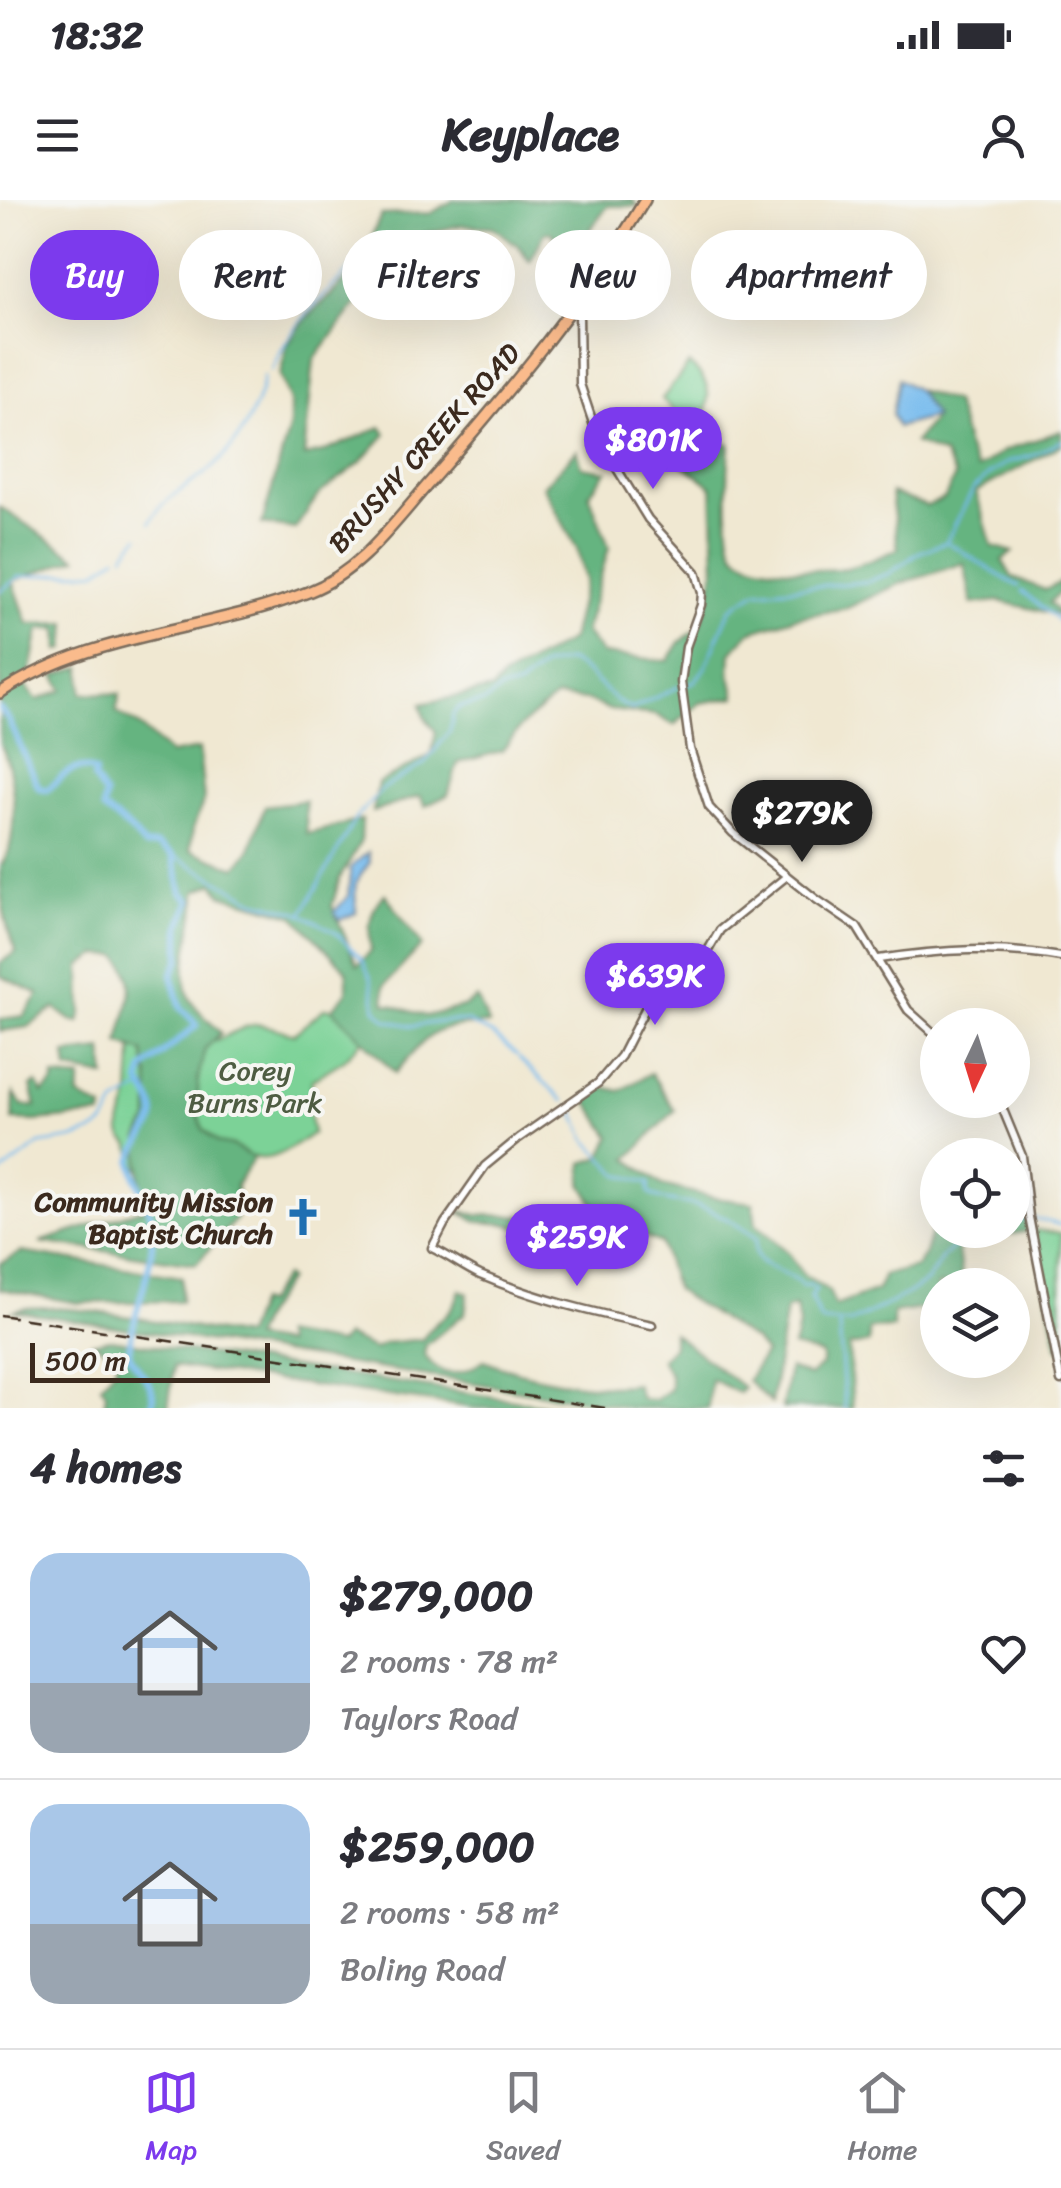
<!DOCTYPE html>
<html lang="en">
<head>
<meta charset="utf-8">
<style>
  :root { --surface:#fff; --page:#f2f2f3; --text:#2b2b33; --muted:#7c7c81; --line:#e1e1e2; --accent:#7c3aed }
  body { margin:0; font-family:Sriracha,sans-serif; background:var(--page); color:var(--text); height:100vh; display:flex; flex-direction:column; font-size:38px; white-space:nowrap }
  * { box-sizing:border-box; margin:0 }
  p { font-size:32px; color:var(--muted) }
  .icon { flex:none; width:55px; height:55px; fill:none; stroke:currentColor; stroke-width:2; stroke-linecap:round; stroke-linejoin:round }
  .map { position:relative; height:1208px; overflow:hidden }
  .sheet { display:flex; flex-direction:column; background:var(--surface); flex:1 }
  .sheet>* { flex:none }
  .hud { position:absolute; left:30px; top:30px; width:1002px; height:90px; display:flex; gap:20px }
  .needle { width:65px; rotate:184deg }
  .buttons { position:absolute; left:920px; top:808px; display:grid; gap:20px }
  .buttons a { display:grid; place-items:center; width:110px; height:110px; border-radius:50%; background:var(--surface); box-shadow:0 10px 40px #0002; font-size:50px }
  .scale { position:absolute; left:30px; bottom:25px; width:240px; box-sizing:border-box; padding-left:10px; border:5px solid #3b2a1e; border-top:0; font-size:28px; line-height:35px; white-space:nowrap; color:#3b2a1e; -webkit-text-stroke:8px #f6f6f2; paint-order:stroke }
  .price { position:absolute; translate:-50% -85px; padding:0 22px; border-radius:35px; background:var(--accent); color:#fff; font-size:32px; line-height:65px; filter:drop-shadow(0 2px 5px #0008) }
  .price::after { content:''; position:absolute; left:50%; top:60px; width:30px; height:22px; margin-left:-15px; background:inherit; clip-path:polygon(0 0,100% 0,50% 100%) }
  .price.selected { background:#222; color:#fff }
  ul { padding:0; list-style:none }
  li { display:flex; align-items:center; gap:30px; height:250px; padding:0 30px }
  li+li { border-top:2px solid var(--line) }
  li span { display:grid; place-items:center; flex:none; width:280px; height:200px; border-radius:30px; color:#555 }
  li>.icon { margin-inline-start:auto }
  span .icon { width:120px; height:120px; fill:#fffc; stroke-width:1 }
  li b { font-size:42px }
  h2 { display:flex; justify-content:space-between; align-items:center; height:120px; padding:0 30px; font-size:42px }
  .chip { padding:0 35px; border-radius:45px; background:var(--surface); box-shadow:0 10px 40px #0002; font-size:35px; line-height:90px }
  .chip.selected { background:var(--accent); color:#fff }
  .status { display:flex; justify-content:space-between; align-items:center; height:70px; padding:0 50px; background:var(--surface); direction:ltr }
  .status svg { height:28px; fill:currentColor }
  header { display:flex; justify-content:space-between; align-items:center; height:130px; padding:0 30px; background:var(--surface); font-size:45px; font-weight:700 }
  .dock { display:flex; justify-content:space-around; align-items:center; height:140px; border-top:2px solid var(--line); background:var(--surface); font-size:28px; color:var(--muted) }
  .dock a { display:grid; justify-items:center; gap:5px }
  .dock .selected { color:var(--accent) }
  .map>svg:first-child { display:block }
  .green { fill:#7cd297; stroke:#5c7e5a; stroke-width:2.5 }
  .forest { fill:#65b480; stroke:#506f4f; stroke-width:2.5 }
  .water { fill:#78bcee; stroke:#5a7386; stroke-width:2.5 }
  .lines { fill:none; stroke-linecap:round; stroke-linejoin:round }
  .stream { stroke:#78bcee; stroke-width:2.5 }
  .river { stroke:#78bcee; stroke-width:6 }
  .minor-casing { stroke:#7a6c5d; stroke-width:11 }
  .major-casing { stroke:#7a6c5d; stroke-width:14 }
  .minor { stroke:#fff; stroke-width:6 }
  .major { stroke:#fabb8c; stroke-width:9 }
  .rail { stroke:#3b2a1e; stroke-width:2.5; stroke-dasharray:15 8; stroke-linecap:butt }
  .labels { text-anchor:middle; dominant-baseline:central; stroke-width:8; stroke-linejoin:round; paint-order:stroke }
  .street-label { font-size:28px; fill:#3b2a1e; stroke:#f6f6f2 }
  .park-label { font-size:28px; fill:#4e5c42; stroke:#f6f6f2 }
  .poi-label { font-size:28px; font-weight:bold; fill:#3b2a1e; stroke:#f6f6f2; text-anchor:end }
</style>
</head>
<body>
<div class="status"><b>18:32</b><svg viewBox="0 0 49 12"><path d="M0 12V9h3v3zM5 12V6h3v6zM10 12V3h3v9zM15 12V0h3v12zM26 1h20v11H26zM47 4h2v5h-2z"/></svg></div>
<header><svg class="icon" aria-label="menu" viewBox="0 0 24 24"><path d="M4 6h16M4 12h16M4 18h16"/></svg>Keyplace<svg class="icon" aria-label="person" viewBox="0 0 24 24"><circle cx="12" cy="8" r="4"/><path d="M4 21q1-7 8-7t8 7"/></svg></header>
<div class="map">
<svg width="1061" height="1208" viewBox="0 0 1061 1208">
  <rect width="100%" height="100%" fill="#f6f6f2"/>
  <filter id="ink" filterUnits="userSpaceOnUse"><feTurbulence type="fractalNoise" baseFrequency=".01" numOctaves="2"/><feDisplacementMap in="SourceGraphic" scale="20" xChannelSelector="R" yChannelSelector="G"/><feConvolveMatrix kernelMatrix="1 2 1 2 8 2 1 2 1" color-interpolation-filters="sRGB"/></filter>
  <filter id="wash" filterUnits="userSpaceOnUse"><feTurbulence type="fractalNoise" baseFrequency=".0048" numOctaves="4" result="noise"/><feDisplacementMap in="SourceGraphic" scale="40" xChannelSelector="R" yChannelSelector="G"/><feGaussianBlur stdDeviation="2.25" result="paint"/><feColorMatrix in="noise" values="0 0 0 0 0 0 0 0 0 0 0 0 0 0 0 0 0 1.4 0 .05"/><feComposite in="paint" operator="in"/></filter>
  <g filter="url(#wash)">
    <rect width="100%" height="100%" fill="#f0e8d2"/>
    <path class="green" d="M689,164C712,182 713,201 699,226L683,220L662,199Z
      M174,771L197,820L217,840C260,820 250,821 294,834L325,808L332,809L363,839L344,860L312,880L308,907L313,933C295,945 273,965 250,956C239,951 232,946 218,944L150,1014L143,994V972C130,965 136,957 130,945C126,939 122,940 121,932C119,920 129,906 130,894C132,856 133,820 139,783Z
      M1034,1030L1061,1033V1148H1058Z"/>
    <path class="forest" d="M454,0H632L638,6H608L572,53L551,32L545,33L530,61L517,45L493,27L462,25L422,34L387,64L314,160L304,256L323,252L381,227L386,234L361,262L319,294L295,329L262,324L290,225V202L280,175L287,145L306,119L358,68L381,15L431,13Z
      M917,190L954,202C963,225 964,248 977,269L1004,251L1061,231V245L976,292L992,346L1013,352L1002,360L1012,377L1045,390L1061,382V391L1049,403L1061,414V423L1058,415L999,401L972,404L964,363L899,384L847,408L794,418L750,432L731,453L730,473L736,497L700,503L674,525L656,515L610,510L586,500L556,497L523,524L502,551L458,563L448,595L425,606L420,596L373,612L378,583L431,555L436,532L425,518L421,504L493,489L502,478L571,440L585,380L577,349L543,286L577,250L582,267L607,271L589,294L609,347L585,432L602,454L668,461L680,442L699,427L709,401L715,366L712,287L664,250L631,230L730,244C728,266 724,337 735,352C748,372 824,372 847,368C864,364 882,356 898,349L891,293L927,306L945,298L955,276L944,255L914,243L935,217Z
      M0,307L77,358L13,381L28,424L67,423L65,449L59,450L58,429H40C33,449 35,466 25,485L37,500L63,490L55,475L82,467V493L120,494L116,512L138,525L170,554L199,549L204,600L193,628L190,650L236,668L250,650L265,606L305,601L307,634L362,620L361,641L340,678L332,706L357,765L371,751C368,729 368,710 385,694L422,745L384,786L385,803L426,816L463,807L477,798L489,824C430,827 433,831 395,873L332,809L347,792V771L293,715L222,695L214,683L196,691C197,722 178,766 189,796C193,808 212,823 221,833L205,849L198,878V914L203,929L218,943L233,946L254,958L236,985V1019L196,1064L40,1042L146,1008L140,977L139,938L149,919V878L143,852L119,843C125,808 143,784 118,756L98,755L81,766L82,814L79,822L72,821L55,808L28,827L0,831V819L24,816L39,794L0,776V763L16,752C5,726 0,698 0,669C1,664 7,657 9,650C17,618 15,572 0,543Z
      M103,850L106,877L68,870L66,854Z
      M651,873L675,910L628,959L662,985L715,998L753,1003L756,1024L788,1052L803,1074L829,1091L835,1106L877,1090L884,1075L916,1067L925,1054L934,1022L937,1021L938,1030H1012L1013,1008L1021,1009L1034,1030L957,1044L963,1085H938L937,1107L893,1113V1128L869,1129V1143L849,1146L853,1208H782L789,1168L809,1176L822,1165V1155L793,1147L799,1126L796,1106L786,1109L771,1203L747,1180L765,1153L755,1141L675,1090L661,1043L618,1026L570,1029L546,1038L506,1024L479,1022L455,1010L478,1015L602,1018L582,984L583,963L601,957L611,937L586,899L599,886L620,891Z
      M54,877L81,879L78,896L103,909L102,915L35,921L13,920L14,893L22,906H36L31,886L37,883L43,893L54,883Z
      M21,1052L182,1077L181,1101L77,1103L0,1089V1064Z
      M284,1076L288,1079L261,1120L253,1139L285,1144L282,1134L338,1144L346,1136L374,1149L385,1143L423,1139C435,1117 451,1121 460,1090L468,1093L465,1113L426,1145L424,1154C441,1180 461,1177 484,1160C524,1177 593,1191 636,1184L641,1199L655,1200L670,1189V1175L661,1159L673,1146V1133L744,1188L739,1193L711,1179L708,1208H632L14,1111C49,1097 198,1130 245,1136L258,1102L265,1104Z
      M109,1139L567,1208H475L174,1166L168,1208H104L106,1192L101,1185L115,1169L119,1156L93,1143Z"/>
    <path class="water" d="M898,179L917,190L935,217L897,227L892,215Z
      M368,652L370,662C350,690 356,680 356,713L340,720L334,712L348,696L351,667Z"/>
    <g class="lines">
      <path class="stream" d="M272,170C294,114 342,82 381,37
        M150,323C160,299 188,287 208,271C236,249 258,210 264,176
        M948,343C972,356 994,375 1019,386
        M124,355L139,336
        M0,391L19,377L97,371L117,357
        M1022,391L1061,423
        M686,485L695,481L705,468L730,410L738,403L757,391L865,382L888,374L918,353L946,342L974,288L991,273L1008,262L1031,256L1061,241
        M173,655L255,701L298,712L335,732L362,759L371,779L376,809L386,820L413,826L447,821L467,822L492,834L517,855
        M302,714L357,616L384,588L424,564L450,531L453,514L459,507L484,502L502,489L518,487L544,466L568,461C594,471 606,500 632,509L678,487
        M519,858L564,901
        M571,906L587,940L618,974L649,983V993C663,1003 682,1001 698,1006C719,1012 739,1026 757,1039C747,1071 790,1068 802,1086L810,1085L816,1089L811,1097L821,1121L850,1123L908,1094L927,1081L944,1055L963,1039L967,1030
        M0,974L40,944L72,939L97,930L105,923L116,903L143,888
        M1034,1018L1061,1025
        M1012,1025L1026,1018
        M981,1030H982
        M839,1125L845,1208"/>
      <path class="river" d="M0,509L8,519L39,588L47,590C64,576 72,561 95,572L94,579L105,595L103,609L130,629L145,646L157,645L173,655L182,693L191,700L180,726V759L172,775L181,808L197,825L144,869L140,883C172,926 144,923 132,961C134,982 149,1000 152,1021C157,1065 132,1109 129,1153C138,1175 159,1182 151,1208"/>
    </g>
  </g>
  <g filter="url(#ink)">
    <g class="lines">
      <g class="minor-casing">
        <path id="minor" d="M573,105L579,112L580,184L598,238L648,319L696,372L702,393L701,405L686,447L681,482L690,549L709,607L733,633L816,699L857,727L908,810L938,837
          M879,759C941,749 999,746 1061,757
          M999,900L1022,956L1029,1017L1061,1181
          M652,1125C594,1113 536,1099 480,1075C463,1067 449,1056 432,1048L445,1023L485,966L519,938L598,883L621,856L648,803L693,776L720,730L787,676"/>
      </g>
      <g class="major-casing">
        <path id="major" d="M0,493C92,432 207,432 308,392C360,372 394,323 430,282C508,193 584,101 645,0"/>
      </g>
      <use href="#minor" class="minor"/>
      <use href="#major" class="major"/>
      <path class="rail" d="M0,1115L605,1208"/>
    </g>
  </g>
  <defs>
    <g id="church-bare" transform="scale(3)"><path d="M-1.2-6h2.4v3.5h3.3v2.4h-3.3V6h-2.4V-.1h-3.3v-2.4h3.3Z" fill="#1f6fb2" stroke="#f6f6f2" stroke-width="2.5" paint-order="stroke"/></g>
  </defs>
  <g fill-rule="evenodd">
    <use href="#church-bare" x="303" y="1017"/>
  </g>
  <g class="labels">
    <g class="street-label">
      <text transform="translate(424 248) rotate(-48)">BRUSHY CREEK ROAD</text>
    </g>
    <g class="park-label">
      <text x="255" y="870">Corey<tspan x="255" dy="32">Burns Park</tspan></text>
    </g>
    <g class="poi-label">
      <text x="273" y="1001">Community Mission<tspan x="273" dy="32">Baptist Church</tspan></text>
    </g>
  </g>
</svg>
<div class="buttons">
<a><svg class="needle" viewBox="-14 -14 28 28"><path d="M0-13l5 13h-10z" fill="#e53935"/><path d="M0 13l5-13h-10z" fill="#7c7c81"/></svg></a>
<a><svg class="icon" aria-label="locate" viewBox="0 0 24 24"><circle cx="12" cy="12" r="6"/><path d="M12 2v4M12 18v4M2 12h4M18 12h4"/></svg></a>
<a><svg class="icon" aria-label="layers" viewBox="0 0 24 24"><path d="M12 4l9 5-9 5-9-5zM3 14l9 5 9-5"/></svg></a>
</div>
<div class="scale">500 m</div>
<b class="price" style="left:653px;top:292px">$801K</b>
<b class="price selected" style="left:802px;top:665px">$279K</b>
<b class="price" style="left:655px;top:828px">$639K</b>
<b class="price" style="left:577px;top:1089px">$259K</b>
<div class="hud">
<a class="chip selected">Buy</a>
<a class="chip">Rent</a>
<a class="chip">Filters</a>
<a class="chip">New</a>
<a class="chip">Apartment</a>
</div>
</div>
<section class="sheet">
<h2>4 homes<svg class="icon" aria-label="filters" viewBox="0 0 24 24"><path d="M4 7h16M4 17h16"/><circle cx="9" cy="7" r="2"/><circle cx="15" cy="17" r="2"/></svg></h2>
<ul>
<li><span style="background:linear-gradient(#a9c7e8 65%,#9aa5b1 0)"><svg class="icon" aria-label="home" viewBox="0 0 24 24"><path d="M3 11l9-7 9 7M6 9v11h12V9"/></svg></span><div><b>$279,000</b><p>2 rooms · 78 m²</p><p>Taylors Road</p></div><svg class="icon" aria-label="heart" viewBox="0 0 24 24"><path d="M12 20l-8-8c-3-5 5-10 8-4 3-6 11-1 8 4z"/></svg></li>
<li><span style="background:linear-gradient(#a9c7e8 60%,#9aa5b1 0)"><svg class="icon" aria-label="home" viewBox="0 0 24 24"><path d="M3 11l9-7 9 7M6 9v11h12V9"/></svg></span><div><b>$259,000</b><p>2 rooms · 58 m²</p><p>Boling Road</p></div><svg class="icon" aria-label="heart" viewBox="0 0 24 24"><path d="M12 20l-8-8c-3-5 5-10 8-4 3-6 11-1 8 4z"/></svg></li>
</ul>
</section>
<nav class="dock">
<a class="selected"><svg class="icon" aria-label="map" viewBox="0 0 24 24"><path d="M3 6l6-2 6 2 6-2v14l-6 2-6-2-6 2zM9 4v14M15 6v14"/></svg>Map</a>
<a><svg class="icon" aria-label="saved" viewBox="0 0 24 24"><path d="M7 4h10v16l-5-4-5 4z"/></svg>Saved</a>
<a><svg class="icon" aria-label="home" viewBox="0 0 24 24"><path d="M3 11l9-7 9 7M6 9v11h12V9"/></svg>Home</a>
</nav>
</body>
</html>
